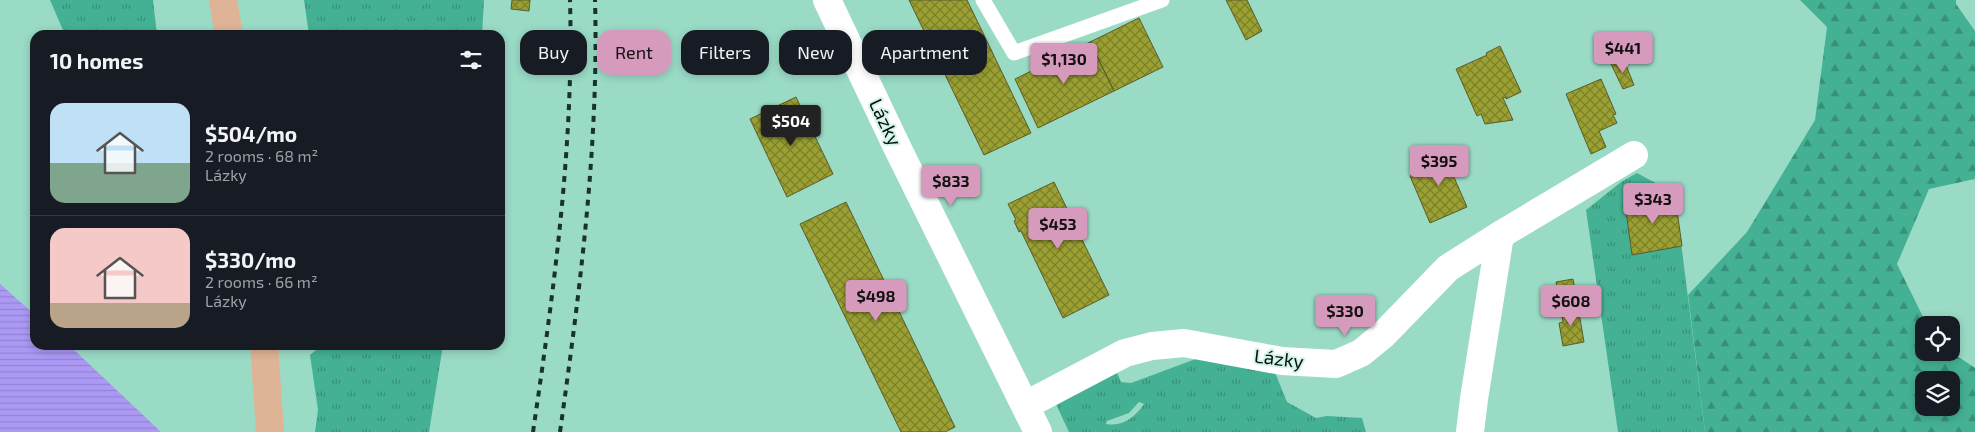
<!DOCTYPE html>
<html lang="en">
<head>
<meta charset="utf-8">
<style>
  :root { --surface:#171b24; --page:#242831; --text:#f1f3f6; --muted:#9ea1a6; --line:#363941; --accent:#d69bbc }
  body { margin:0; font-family:"Exo 2",sans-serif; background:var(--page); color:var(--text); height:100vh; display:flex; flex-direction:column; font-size:19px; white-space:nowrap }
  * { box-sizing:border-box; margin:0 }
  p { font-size:16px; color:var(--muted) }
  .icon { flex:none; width:28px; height:28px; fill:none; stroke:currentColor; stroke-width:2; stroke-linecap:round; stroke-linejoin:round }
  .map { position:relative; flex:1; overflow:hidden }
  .sheet { position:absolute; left:30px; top:30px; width:475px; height:320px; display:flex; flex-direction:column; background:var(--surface); border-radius:15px; box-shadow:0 2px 8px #0003 }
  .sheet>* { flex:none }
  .hud { position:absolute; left:520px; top:30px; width:475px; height:45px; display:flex; gap:10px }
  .buttons { position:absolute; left:1915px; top:316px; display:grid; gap:10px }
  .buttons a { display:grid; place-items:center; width:45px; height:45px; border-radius:10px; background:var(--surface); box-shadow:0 2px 8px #0003; font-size:25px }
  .price { position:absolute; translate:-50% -42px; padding:0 11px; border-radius:5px; background:var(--accent); color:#111; font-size:16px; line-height:32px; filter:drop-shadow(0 1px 2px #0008) }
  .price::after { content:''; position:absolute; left:50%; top:30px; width:15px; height:11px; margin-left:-8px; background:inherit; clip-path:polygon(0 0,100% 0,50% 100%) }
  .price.on { background:#222; color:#fff }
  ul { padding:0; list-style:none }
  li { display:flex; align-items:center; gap:15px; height:125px; padding:0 20px }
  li+li { border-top:1px solid var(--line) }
  li span { display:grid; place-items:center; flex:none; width:140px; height:100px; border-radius:15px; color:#555 }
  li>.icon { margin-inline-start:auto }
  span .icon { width:60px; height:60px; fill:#fffc; stroke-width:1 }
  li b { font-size:21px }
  h2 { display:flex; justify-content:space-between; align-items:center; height:60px; padding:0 20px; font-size:21px }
  .pill { padding:0 18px; border-radius:15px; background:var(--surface); box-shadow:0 2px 8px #0003; font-size:18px; line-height:45px }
  .pill.on { background:var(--accent); color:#111 }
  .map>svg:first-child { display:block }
  .grass { fill:url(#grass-tufts); fill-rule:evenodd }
  .forest { fill:url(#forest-firs); fill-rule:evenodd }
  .water { fill:url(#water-rules) }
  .building { fill:url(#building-cross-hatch); stroke:#595d2a }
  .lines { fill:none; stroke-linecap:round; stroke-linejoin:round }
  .service { stroke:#fff; stroke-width:15 }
  .minor { stroke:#fff; stroke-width:28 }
  .tertiary { stroke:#fff; stroke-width:28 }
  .primary { stroke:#dfb396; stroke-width:28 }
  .rail { stroke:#1a332a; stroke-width:4; stroke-dasharray:6 6; stroke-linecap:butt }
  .labels { text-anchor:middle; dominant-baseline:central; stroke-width:4; stroke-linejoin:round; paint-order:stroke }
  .street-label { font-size:19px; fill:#00110b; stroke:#d5f4e9 }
</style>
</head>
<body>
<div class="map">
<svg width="1975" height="432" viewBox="0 0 1975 432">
  <defs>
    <pattern id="grass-tufts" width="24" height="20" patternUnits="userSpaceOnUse" patternTransform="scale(1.25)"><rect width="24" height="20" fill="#45b194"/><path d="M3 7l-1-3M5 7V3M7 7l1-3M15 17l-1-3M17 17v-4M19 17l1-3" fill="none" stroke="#378f77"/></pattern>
    <pattern id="forest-firs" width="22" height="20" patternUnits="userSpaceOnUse" patternTransform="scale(1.25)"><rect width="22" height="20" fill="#45b194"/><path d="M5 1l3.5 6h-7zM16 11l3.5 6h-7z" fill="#378f77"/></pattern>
    <pattern id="water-rules" width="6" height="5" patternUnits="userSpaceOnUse" patternTransform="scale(1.25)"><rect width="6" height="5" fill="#ac99f5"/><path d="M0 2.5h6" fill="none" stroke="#9283d1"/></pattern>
    <pattern id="building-cross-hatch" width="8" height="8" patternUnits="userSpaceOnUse" patternTransform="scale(1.25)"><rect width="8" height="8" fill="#9ba033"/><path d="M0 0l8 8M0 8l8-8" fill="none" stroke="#7c8129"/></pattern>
  </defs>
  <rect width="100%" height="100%" fill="#9adbc6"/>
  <path class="grass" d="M50,0H153L157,35H65Z
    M304,0H484L482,35H309Z
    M1637,173L1661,186L1677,211L1705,432H1618L1586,210L1621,182Z
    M322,345H443L429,432H315L318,410L310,355Z
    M1201,357L1274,370L1287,402L1316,418L1327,416L1362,418L1366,432H1069L1055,402L1115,368L1121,382L1131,383ZM1139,402L1144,404C1135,417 1123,427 1106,424L1107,421L1129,413Z"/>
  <path class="forest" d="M1800,0H1956V4L1975,31V179L1929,189L1897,264L1927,325H1924V352H1951L1975,368V432H1705L1688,295L1747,232L1815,120L1827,27ZM1924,380H1951V408H1924Z"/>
  <path class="water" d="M0,284L35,315V345H69L161,432H0Z"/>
  <path class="building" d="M512,0H530L529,11L511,9Z
    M909,0H967L984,35L937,58Z
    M1226,0H1247L1262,31L1246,40Z
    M1139,18L1163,67L1114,91L1090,42Z
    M984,35L1031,133L984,155L937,58Z
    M1090,42L1114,91L1038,128L1015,79Z
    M1500,46L1521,92L1506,99V97L1503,98L1513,120L1485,124L1481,114L1477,116L1456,69L1487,55L1486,53Z
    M1623,58L1634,85L1623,89L1611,64Z
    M1601,79L1616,114L1613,115L1617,123L1599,131L1606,147L1591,154L1566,94Z
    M796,97L833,174L787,197L750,119Z
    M1446,145L1458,173L1453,175L1467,207L1430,223L1410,176L1438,164L1432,152Z
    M1054,182L1109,295L1063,318L1021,231L1019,232L1014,221L1016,220L1008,204Z
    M1675,196L1682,246L1632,255L1625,203Z
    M846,202L955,427L945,432H901L800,224Z
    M1573,279L1578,307L1561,310L1556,282Z
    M1578,307L1584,342L1563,346L1559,323L1563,322L1561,310Z"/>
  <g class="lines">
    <path class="service" d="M983,0L1014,53L1162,0"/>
    <path class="minor" d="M1026,405L1125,353L1152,346L1184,343L1282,361L1336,364L1361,353L1383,335L1448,268L1500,235L1634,155
      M1470,432L1474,399L1500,235"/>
    <path class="tertiary" d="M827,0L898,149L1038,432"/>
    <path class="primary" d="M223,0L229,35
      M264,345L270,432"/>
    <path class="rail" d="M533,432C554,289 574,144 570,0
      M560,432C580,289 599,145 595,0"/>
  </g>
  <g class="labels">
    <g class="street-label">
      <text transform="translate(886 122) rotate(64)">Lázky</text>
      <text transform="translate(1279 358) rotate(7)">Lázky</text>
    </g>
  </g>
</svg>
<div class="buttons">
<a><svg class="icon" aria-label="locate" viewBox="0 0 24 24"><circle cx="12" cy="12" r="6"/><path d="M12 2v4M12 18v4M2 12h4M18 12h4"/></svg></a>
<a><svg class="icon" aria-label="layers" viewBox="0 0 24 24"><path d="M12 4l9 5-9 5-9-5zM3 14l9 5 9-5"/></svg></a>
</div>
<b class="price" style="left:1623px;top:74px">$441</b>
<b class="price" style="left:1064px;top:85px">$1,130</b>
<b class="price on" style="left:791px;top:147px">$504</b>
<b class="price" style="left:1439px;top:187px">$395</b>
<b class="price" style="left:951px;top:207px">$833</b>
<b class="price" style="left:1653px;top:225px">$343</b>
<b class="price" style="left:1058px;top:250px">$453</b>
<b class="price" style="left:876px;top:322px">$498</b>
<b class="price" style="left:1571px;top:327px">$608</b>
<b class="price" style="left:1345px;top:337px">$330</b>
<div class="hud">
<a class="pill">Buy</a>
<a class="pill on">Rent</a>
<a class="pill">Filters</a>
<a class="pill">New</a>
<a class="pill">Apartment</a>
</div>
<section class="sheet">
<h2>10 homes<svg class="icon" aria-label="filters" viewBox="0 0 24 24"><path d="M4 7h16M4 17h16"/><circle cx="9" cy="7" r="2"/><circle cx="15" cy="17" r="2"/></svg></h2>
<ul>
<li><span style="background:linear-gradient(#bfe0f5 60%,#7fa58c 0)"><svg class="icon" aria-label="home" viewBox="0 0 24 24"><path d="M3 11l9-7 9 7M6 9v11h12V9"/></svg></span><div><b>$504/mo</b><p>2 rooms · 68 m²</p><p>Lázky</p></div></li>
<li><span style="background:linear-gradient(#f6c9c9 75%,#b9a48a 0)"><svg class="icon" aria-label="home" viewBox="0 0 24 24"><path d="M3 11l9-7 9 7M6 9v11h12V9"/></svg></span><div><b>$330/mo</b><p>2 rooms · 66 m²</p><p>Lázky</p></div></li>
</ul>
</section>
</div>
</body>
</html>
